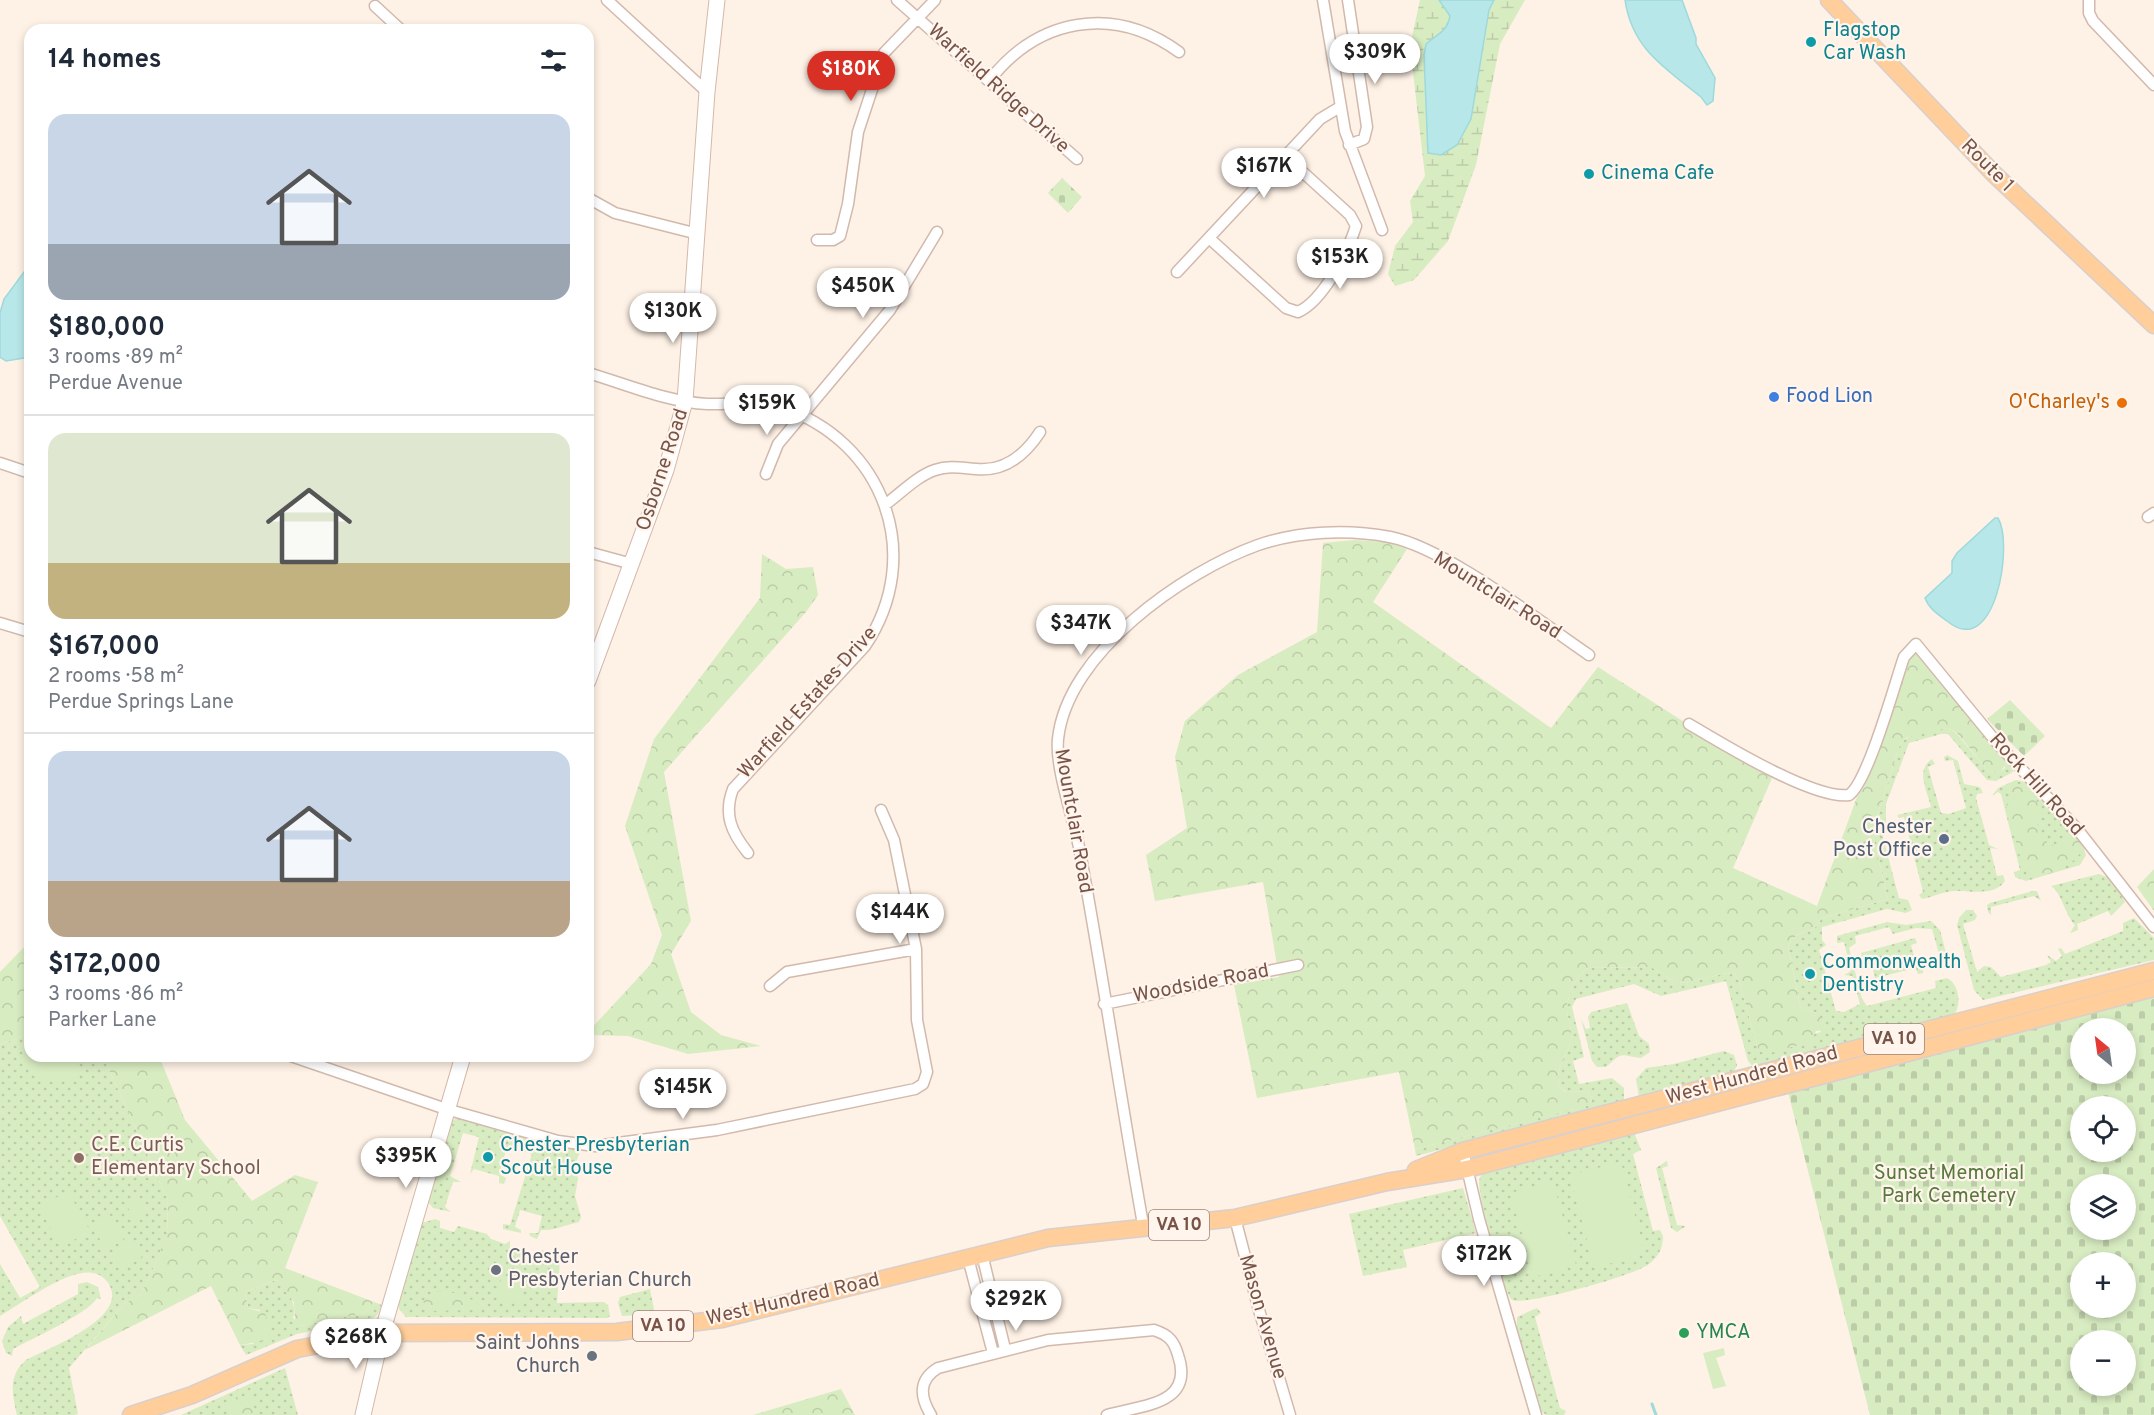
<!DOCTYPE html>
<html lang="en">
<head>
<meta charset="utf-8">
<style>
  :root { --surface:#fff; --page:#f6f6f7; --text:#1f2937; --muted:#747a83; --line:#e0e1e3; --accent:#d93025 }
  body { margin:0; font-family:Overpass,sans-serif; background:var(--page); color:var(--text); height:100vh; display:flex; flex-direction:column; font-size:22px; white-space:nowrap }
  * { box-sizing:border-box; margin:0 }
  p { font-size:20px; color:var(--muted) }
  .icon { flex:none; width:33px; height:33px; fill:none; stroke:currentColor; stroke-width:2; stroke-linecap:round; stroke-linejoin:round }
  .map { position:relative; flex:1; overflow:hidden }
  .details { position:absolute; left:24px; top:24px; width:570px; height:1038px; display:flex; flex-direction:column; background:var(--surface); border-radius:18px; box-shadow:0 3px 9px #0003 }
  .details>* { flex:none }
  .needle { width:39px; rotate:331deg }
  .buttons { position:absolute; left:2070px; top:1018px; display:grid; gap:12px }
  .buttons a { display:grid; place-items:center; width:66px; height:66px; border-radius:50%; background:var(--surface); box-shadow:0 3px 9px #0003; font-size:30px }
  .price { position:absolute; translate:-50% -51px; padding:0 14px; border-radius:21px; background:#fff; color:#222; font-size:20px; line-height:39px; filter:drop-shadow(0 2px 3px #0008) }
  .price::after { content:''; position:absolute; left:50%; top:36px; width:18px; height:14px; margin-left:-9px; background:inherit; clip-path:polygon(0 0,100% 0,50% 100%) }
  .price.selected { background:var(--accent); color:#fff }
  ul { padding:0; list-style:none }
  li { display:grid; align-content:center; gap:12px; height:318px; padding:0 24px }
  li+li { border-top:2px solid var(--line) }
  li span { display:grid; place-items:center; height:186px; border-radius:18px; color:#555 }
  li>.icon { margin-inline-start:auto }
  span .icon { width:108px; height:108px; fill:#fffc; stroke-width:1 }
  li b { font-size:26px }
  h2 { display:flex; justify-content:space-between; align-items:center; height:72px; padding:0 24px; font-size:26px }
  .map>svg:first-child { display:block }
  .grass { fill:url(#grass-dots) }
  .forest { fill:url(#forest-crowns) }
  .wetland { fill:url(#wetland-marsh) }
  .cemetery { fill:url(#cemetery-stones); fill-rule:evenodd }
  .park { fill:#d8ecc2 }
  .water { fill:#b8e7e9; stroke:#9ed9db; stroke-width:1.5 }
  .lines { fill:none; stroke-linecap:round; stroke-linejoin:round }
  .stream { stroke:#9ed9db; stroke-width:3 }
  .street-casing { stroke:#d2b9ad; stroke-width:13 }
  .secondary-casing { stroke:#d5b8aa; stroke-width:17 }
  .primary-casing { stroke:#d9cfcc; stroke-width:19 }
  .street { stroke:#fff; stroke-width:10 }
  .secondary { stroke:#fff; stroke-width:15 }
  .primary { stroke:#ffce9a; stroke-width:16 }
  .culture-dot { fill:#0f9aa8; stroke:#fff5ec; stroke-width:2 }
  .shop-dot { fill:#3f7fe0; stroke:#fff5ec; stroke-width:2 }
  .food-dot { fill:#e8710a; stroke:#fff5ec; stroke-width:2 }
  .service-dot { fill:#5c6f8a; stroke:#fff5ec; stroke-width:2 }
  .education-dot { fill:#8d6e63; stroke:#fff5ec; stroke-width:2 }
  .worship-dot { fill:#6b7280; stroke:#fff5ec; stroke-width:2 }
  .leisure-dot { fill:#2e9e5b; stroke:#fff5ec; stroke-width:2 }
  .labels { text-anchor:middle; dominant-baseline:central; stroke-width:4.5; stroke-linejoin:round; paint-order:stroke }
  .shield { fill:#fff5ec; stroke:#a08479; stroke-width:1.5 }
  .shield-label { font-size:18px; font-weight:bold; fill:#785448 }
  .culture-label { font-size:20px; fill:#0d838f; stroke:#fff5ec; text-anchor:start }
  .street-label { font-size:20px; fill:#785448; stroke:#fff5ec }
  .shop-label { font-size:20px; fill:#366cbe; stroke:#fff5ec; text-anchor:start }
  .food-label { font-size:20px; fill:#c56008; stroke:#fff5ec; text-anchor:end }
  .service-label { font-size:20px; fill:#4e5e75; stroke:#fff5ec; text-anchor:end }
  .education-label { font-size:20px; fill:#785e54; stroke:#fff5ec; text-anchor:start }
  .park-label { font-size:20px; fill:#56793c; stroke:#fff5ec }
  .worship-label { font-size:20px; fill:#5b616d; stroke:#fff5ec; text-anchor:start }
  .leisure-label { font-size:20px; fill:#27864d; stroke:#fff5ec; text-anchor:start }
</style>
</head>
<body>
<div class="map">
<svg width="2154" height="1415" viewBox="0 0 2154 1415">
  <defs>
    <pattern id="grass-dots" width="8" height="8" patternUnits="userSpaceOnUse" patternTransform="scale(1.5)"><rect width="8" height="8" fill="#d8ecc2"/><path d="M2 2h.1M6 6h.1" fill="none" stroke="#bdcca8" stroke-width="1.8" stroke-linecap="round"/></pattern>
    <pattern id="forest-crowns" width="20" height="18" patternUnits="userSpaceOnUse" patternTransform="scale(1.5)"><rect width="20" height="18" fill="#d8ecc2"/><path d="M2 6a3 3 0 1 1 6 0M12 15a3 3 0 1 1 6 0" fill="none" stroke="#bdcca8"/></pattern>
    <pattern id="wetland-marsh" width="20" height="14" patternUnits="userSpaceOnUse" patternTransform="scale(1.5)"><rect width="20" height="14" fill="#d8ecc2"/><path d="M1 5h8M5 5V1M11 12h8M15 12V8" fill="none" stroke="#bdcca8"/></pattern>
    <pattern id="cemetery-stones" width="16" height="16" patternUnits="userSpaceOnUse" patternTransform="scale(1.5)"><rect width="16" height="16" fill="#d8ecc2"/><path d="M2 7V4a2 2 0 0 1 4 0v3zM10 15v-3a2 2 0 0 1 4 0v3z" fill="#bdcca8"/></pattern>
  </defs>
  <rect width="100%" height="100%" fill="#fef1e5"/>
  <path class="grass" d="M1948,728L1956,733L1989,772L2001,771L2005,768V756L2013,767V772L1996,781L1987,780L1948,734H1941L1909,743L1886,804V822L1880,826L1899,898L1908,900L1912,910L1906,913L1887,909L1822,927V940L1826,945L1819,950L1836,1011L1844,1012L1860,1004L1852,976L1844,975L1851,971L1844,942L1837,943V936L1887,922L1906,925L1931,921L1940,930L1947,957L1943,965L1937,968L1934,964L1941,961L1932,929L1916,928L1893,934L1889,927L1855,936L1856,943L1849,948L1862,999L1867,1006L1936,988L1935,981L1947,978C1959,984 1962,1004 1954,1015L1754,1068L1748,1061L1726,981L1661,996L1634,984L1576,999L1572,1007L1584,1057L1573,1061L1579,1084L1612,1078L1624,1088V1101L1416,1156L1415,1149L1586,1106L1592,1101L1588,1091L1567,1092L1559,1087C1554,1068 1568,1057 1571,1039C1573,1028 1566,1017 1567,1006C1569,992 1577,974 1589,968L1651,967L1673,981L1685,983L1727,973L1735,975L1739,981L1758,1049L1821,1032L1817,1013L1803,1009L1800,1005L1788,946C1794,934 1802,932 1814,929L1822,918L1888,899L1872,832L1900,744C1911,731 1932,731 1948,728Z
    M1947,755L1958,761L1964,784L1980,787L1983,793L1977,794L1976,798L1989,845L1998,849L1990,848L1997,876L2003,875L2005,881C1994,897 1970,890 1955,891C1944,891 1933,897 1922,899L1919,895L1923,892L1904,817L1899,818L1897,815L1931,807C1927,790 1915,770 1932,759L1935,764L1928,767L1941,813L1949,814L1966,808L1953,760L1945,761L1944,757Z
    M2016,780L2026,782L2081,840L2086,855L2080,865L2026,881L2015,877L2014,872L2020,870L2001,794L1998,792L1992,796L1998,788Z
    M2099,874L2112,879L2125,902L2111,916L2108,911L2077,924L2078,930L2070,933L2075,925C2064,913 2062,893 2051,886Z
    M2033,891H2037L2041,901L2034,896L1991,907V915L1988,912L1987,905L1990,903Z
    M1966,910H1973L1977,916L1975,920L1963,924L1977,972L1984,966L1991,967L2001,977L2046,965L2051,962L2047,955L2056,961L2062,956L2058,949L2061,948L2065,954L2123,931V923L2134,918L2154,938V960L1983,1000L1974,990L1957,925L1959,918Z
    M1915,938L1917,943L1911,945L1917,966H1924L1923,973L1918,974L1916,968L1875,978L1876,986L1870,984L1868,980L1875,977L1869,956L1862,957L1861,953Z
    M1627,1003L1639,1036L1649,1044L1650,1052L1641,1058C1618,1055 1624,1051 1606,1067H1597L1592,1061L1581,1019L1586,1029L1590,1028L1588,1017L1591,1012Z
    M30,1033V1056H103L168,1200L167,1236L146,1285L137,1297L125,1303L69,1368L78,1414L74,1415H17C12,1394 8,1375 26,1360C48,1348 136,1316 106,1280C99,1272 87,1271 77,1274C55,1279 20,1304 0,1316V1264L20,1298L40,1287L0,1216V1045Z
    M1724,1051L1734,1055L1737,1065L1734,1072L1639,1097L1636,1079L1646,1068L1674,1064Z
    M458,1118L580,1149L575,1167L578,1179L575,1196L581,1217L579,1222C565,1225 554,1231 541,1230L537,1239L530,1236L529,1233H538L542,1216L520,1210L515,1227L521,1230V1233L503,1229V1224L510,1225L532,1154L507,1147L499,1174L506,1178L504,1184L499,1183V1176L474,1169L470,1174L479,1137L463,1133L450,1176L461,1182H453L445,1207L451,1212L433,1208L428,1202L448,1122Z
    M1634,1132L1641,1150L1633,1154L1653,1231L1660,1230L1663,1236C1663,1248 1659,1256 1649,1264C1636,1275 1526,1306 1512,1300C1501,1288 1480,1202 1479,1183C1479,1178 1481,1175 1484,1171Z
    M1667,1161L1668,1166L1662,1168L1677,1225L1686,1226L1677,1232L1671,1228L1656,1168Z
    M1463,1188L1476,1233L1403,1250L1407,1267L1363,1276L1349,1214Z
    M435,1219L440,1221V1228L454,1232L458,1226L487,1234L491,1239L505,1244L510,1241V1250L532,1257L538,1250L558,1253L560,1259L557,1303L604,1302L608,1305L610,1316L607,1318L406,1317L399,1309L398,1301L422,1223Z
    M276,1280C287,1290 298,1302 293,1318L301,1326L364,1313L374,1302L382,1305L378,1314L372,1319L297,1334L246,1355L240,1345L253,1344L260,1310L248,1308L245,1292Z
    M87,1282L98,1287L101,1299L97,1298C89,1313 31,1339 13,1349L12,1356L6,1353L2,1341L8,1327L21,1316L23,1324L78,1294V1284Z
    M650,1289L655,1314L622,1316L618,1303L620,1297Z
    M1537,1308L1541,1313L1535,1317L1560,1408L1566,1411L1564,1415H1546L1540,1410L1517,1328V1317Z
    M285,1368L298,1415H181Z"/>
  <path class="forest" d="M1354,540L1388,542L1407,549L1373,602L1551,728L1598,667L1772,778L1733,868L1817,906L1857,797L1864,787L1906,661L1914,653H1918L2005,756L2007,763L2001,771L1989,772L1957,733L1948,728L1914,735L1906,738L1900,744L1872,832L1888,899L1822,918L1814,929C1802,932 1794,934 1788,946L1800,1005L1803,1009L1817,1013L1828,1026L1827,1030L1816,1031L1811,1042L1770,1053H1763L1758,1049L1739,981L1735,975L1727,973L1685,983L1673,981L1651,967L1589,968C1577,974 1569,992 1567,1006C1566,1017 1573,1028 1571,1039C1568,1057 1554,1068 1559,1087L1566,1092L1588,1091L1592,1101L1587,1106L1415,1149L1399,1072L1257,1098L1234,985L1279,977L1263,882L1155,901L1146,855L1187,828L1175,757L1185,721L1238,675L1317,632L1323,543Z
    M762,554L786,569L813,567L818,595L806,612L664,772L691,921L671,954L691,1012L721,1035L761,1046L688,1054L628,1036L588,1035V1032L651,964L662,935L625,826L654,739L760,598Z
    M2014,785H2022C2037,796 2042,805 2037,823L2049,846L2058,844L2066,833L2072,832L2081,843L2082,850C2074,866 2044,881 2027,873L2023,867L2006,806L2010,796L2008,788Z
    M2154,869V911L2137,887Z
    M30,941V1033L0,1045V972Z
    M103,1056H159L185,1120L252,1201L295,1175L318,1182L285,1268L374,1302L364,1313L301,1326L295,1323L294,1302L276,1280L245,1292L248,1308L265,1313L272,1332L263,1341L240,1345L211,1286L85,1350L125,1303L137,1297L146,1285L167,1235L168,1200Z
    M436,1291L463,1294L481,1306V1310L427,1311L423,1301Z
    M841,1389L855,1415H753Z
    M252,1395L255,1397L254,1407L259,1415H229V1403L236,1397Z"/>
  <path class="wetland" d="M1420,0H1439L1450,16C1447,32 1437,34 1426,44L1489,10L1494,0H1525L1500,44L1476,165L1448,241L1414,280L1395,286L1388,274L1395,246L1413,222L1410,201L1425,176L1410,46Z"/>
  <path class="cemetery" d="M1062,178L1082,197L1068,213L1048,193Z
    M2010,700L2045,736L2024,756L1987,719Z
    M2154,994V1415H1870L1788,1092ZM2080,1029H2126V1074H2080ZM2080,1107H2126V1152H2080ZM2080,1185H2126V1230H2080ZM2080,1263H2126V1308H2080ZM2080,1341H2126V1386H2080Z"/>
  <path class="park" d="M30,1041V1056H73L79,1076L52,1082L30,1072L22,1052L24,1042Z
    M1621,1162L1645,1254L1594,1268L1570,1175Z
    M1553,1181L1576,1265L1534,1277L1511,1193Z
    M68,1191L90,1231L61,1247L39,1207Z
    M133,1197L140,1198L145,1209L143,1215L134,1219L127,1206Z
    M110,1215L124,1239L106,1250L92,1226Z
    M132,1241L142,1257L123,1270L113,1253Z
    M501,1278L527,1283L523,1284L521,1303L498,1299Z
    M1724,1348L1725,1355L1716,1358L1726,1386L1713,1389L1703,1353Z"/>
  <path class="water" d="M1439,0H1494L1489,10L1471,119L1457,145L1441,155L1428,153L1424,55L1426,44C1437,34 1447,32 1450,16Z
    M1625,0H1682L1696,38V44L1715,78L1713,101L1707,105L1701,97C1665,68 1632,49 1625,0Z
    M30,264V362L24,358L6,361L0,357V313L4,299Z
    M1995,518H1998C2014,545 1995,661 1947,621C1939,615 1929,609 1925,598L1952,573V561L1957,553Z"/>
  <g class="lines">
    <path class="stream" d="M1652,1404L1656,1415"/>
    <g class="street-casing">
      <path id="street" d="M607,0L707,92
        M897,0L1077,159
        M1323,0L1345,131L1382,230
        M1348,0L1367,127L1364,139L1349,145
        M2089,0V13L2093,21L2154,85
        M375,6L401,30
        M989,81C1038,18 1113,4 1179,52
        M588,198L615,213L698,234
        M1209,238L1286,308L1298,312C1323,301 1348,252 1356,226L1350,215L1285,156
        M817,240H833L840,236L848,204L858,132L884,53L935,0
        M1177,272L1320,119L1340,107
        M588,373C626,384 667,402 707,404C732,405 755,399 780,407C884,440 926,556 865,646L733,789C723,815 732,833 748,853
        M0,463L30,473
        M766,474L778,444L890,310L937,232
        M886,504C901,493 917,476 935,470C949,465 962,468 976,469C1005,472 1025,455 1040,432
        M2148,517L2154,513
        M588,552L632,564
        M0,623L30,632
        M1689,724C1721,743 1814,800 1849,795C1868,782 1895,683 1904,657L1916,644L1998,744L2078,830L2154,927
        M770,986L787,972L916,949
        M1104,1004L1298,965
        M291,1056L446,1109L558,1141L595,1146L717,1130L915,1089L923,1084L927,1072L917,1020L916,949L894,840L881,810
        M1463,1151L1479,1219L1536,1415
        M1235,1218L1259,1310L1290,1415
        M1144,1230C1121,1102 1103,974 1079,847C1073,818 1055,766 1058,739C1067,653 1183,572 1258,545C1299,531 1348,529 1390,537C1446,548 1539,621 1589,655
        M982,1254L1005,1349
        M968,1258L993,1353
        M931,1415C920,1397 918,1380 938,1368L1048,1340L1154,1330C1169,1335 1174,1341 1178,1355C1195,1405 1142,1405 1107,1415"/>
    </g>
    <g class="secondary-casing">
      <path id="secondary" d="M588,681L666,470L685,401L707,92L717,0
        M363,1415L382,1333L463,1056"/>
    </g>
    <g class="primary-casing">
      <path id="primary" d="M1829,0L1994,174L2154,325
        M1416,1170L1463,1151L2154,971
        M131,1415L192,1395L297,1349L382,1333L617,1332L722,1319L1048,1238L1235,1218L1387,1182L1467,1169L2154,988"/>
    </g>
    <use href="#street" class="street"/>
    <use href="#secondary" class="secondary"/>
    <use href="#primary" class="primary"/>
  </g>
  <g class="culture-dot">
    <circle cx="1811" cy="42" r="6"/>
    <circle cx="1589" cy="174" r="6"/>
    <circle cx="1810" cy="974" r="6"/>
    <circle cx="488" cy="1157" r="6"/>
  </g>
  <circle class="shop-dot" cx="1774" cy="397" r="6"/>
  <circle class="food-dot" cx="2122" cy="403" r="6"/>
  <circle class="service-dot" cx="1944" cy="839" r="6"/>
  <circle class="education-dot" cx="79" cy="1158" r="6"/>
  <g class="worship-dot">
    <circle cx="496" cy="1270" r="6"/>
    <circle cx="592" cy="1356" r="6"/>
  </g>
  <circle class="leisure-dot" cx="1684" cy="1333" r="6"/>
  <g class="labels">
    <g class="shield">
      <rect x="1864" y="1024" width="60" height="30" rx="4.5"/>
      <rect x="1149" y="1210" width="60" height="30" rx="4.5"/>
      <rect x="633" y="1311" width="60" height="30" rx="4.5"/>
    </g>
    <g class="shield-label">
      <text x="1894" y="1039">VA 10</text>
      <text x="1179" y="1225">VA 10</text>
      <text x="663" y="1326">VA 10</text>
    </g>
    <g class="culture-label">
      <text x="1823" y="31">Flagstop<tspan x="1823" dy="23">Car Wash</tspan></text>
      <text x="1601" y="174">Cinema Cafe</text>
      <text x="1822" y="963">Commonwealth<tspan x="1822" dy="23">Dentistry</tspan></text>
      <text x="500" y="1146">Chester Presbyterian<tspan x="500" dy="23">Scout House</tspan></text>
    </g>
    <g class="street-label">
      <text transform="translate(998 89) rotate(42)">Warfield Ridge Drive</text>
      <text transform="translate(1987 166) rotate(45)">Route 1</text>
      <text transform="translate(663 470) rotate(-72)">Osborne Road</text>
      <text transform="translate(1497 596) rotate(32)">Mountclair Road</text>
      <text transform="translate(808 703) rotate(-48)">Warfield Estates Drive</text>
      <text transform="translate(2036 785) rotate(48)">Rock Hill Road</text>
      <text transform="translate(1073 821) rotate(80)">Mountclair Road</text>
      <text transform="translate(1201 984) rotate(-11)">Woodside Road</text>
      <text transform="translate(1752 1076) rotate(-15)">West Hundred Road</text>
      <text transform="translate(793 1300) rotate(-13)">West Hundred Road</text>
      <text transform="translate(1262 1317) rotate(74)">Mason Avenue</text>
    </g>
    <g class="shop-label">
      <text x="1786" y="397">Food Lion</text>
    </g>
    <g class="food-label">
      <text x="2110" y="403">O'Charley's</text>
    </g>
    <g class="service-label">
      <text x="1932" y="828">Chester<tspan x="1932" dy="23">Post Office</tspan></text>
    </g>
    <g class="education-label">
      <text x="91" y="1146">C.E. Curtis<tspan x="91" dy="23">Elementary School</tspan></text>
    </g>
    <g class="park-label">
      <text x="1949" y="1174">Sunset Memorial<tspan x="1949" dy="23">Park Cemetery</tspan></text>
    </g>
    <g class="worship-label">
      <text x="508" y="1258">Chester<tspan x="508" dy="23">Presbyterian Church</tspan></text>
      <text x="580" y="1344" text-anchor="end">Saint Johns<tspan x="580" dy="23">Church</tspan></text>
    </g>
    <g class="leisure-label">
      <text x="1696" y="1333">YMCA</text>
    </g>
  </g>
</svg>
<div class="buttons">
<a><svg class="needle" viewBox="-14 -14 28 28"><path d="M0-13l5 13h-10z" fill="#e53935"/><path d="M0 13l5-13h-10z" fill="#747a83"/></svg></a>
<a><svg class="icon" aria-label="locate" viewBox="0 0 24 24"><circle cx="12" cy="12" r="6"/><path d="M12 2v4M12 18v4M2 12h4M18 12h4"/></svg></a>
<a><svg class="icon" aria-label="layers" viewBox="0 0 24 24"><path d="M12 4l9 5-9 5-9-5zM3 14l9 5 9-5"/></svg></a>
<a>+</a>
<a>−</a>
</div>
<b class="price" style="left:1375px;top:85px">$309K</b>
<b class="price selected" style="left:851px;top:102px">$180K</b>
<b class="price" style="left:1264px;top:199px">$167K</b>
<b class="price" style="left:1340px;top:290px">$153K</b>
<b class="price" style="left:863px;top:319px">$450K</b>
<b class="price" style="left:673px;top:344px">$130K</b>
<b class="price" style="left:767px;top:436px">$159K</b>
<b class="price" style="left:1081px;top:656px">$347K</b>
<b class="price" style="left:900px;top:945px">$144K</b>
<b class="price" style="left:683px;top:1120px">$145K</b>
<b class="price" style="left:406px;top:1189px">$395K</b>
<b class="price" style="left:1484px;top:1287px">$172K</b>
<b class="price" style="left:1016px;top:1332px">$292K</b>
<b class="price" style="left:356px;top:1370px">$268K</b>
<section class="details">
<h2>14 homes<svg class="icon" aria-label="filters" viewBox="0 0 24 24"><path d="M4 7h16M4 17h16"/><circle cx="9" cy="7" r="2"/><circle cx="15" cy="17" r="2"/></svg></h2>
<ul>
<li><span style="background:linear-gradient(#c9d6e8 70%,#9aa5b1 0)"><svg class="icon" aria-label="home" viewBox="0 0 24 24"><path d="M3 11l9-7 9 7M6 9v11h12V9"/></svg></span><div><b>$180,000</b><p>3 rooms · 89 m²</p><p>Perdue Avenue</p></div></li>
<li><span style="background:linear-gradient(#dfe7d0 70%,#c2b280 0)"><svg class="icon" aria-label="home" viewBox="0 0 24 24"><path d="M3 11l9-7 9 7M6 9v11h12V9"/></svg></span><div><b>$167,000</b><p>2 rooms · 58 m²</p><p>Perdue Springs Lane</p></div></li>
<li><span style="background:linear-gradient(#c9d6e8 70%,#b9a48a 0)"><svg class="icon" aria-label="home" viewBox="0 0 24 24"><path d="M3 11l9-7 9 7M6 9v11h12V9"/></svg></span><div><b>$172,000</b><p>3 rooms · 86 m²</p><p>Parker Lane</p></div></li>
</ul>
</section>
</div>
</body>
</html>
